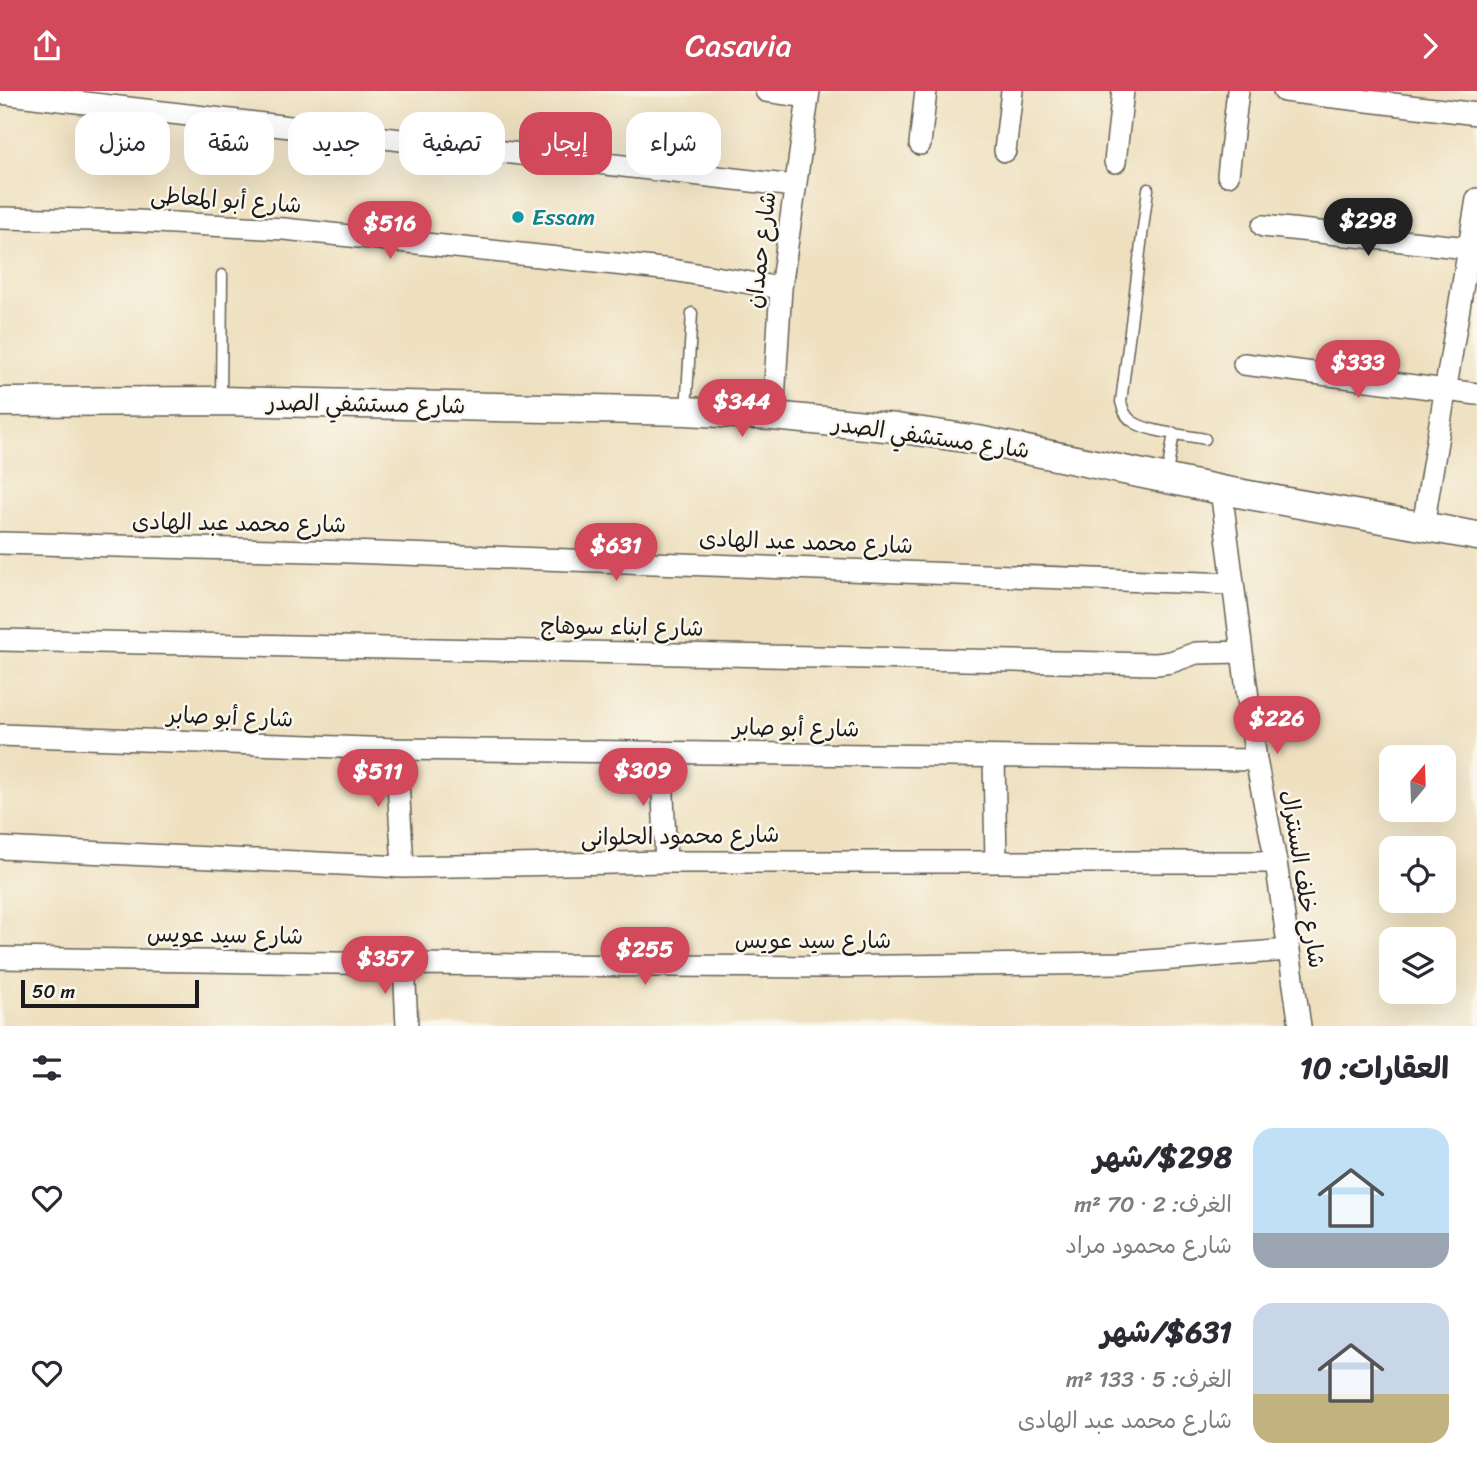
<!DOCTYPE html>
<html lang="ar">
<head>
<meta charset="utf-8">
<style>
  :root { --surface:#fff; --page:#f7f7f7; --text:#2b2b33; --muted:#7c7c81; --accent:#d1495b }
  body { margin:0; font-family:Sriracha,"Playpen Sans Arabic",sans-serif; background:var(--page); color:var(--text); direction:rtl; height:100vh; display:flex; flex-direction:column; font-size:26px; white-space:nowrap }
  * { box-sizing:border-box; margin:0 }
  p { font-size:23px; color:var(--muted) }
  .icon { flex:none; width:38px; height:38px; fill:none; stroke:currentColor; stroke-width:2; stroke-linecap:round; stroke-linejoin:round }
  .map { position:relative; height:935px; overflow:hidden; direction:ltr }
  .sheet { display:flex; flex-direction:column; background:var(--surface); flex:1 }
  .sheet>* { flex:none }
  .top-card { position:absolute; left:21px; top:21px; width:700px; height:63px; direction:rtl; display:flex; gap:14px }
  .needle { width:46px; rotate:19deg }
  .fabs { position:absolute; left:1379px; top:654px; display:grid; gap:14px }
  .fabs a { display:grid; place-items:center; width:77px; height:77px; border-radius:14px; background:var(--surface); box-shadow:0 7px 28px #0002; font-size:35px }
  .scale { position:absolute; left:21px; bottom:18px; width:178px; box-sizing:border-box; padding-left:7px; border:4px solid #1c1c1c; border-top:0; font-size:19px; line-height:24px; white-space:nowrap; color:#1c1c1c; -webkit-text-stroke:5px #fbf7ec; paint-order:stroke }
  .price { position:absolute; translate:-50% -60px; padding:0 16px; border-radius:24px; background:var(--accent); color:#fff; font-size:23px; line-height:46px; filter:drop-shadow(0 2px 4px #0008) }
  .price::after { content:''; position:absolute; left:50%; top:42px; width:21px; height:16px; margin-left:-10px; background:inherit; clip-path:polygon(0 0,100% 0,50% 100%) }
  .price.active { background:#222; color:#fff }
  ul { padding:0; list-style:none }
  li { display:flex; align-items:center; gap:21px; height:175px; padding:0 28px }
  li span { display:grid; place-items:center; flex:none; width:196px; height:140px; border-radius:21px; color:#555 }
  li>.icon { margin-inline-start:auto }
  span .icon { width:84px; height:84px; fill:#fffc; stroke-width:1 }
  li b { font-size:30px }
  h2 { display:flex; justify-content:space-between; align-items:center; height:84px; padding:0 28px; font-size:30px }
  .chip { padding:0 24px; border-radius:21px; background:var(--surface); box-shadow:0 7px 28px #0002; font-size:24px; line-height:63px }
  .chip.active { background:var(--accent); color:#fff }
  header { display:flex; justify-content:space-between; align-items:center; height:91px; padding:0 28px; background:var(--accent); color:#fff; font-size:32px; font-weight:600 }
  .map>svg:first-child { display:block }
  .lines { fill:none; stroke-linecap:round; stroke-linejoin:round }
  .lane-casing { stroke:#666155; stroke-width:13 }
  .street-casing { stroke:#666155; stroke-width:24 }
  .secondary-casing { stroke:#666155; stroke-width:31 }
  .lane { stroke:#fff; stroke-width:10 }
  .street { stroke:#fff; stroke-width:21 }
  .secondary { stroke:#fff; stroke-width:28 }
  .culture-dot { fill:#0f9aa8; stroke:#fbf7ec; stroke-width:2.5 }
  .labels { text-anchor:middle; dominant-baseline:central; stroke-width:5; stroke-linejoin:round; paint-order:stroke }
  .street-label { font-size:23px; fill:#1c1c1c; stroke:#fbf7ec }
  .culture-label { font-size:23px; fill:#0d838f; stroke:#fbf7ec; text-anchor:start }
</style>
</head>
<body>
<header><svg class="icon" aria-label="forward" viewBox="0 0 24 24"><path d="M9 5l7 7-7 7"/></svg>Casavia<svg class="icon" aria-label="share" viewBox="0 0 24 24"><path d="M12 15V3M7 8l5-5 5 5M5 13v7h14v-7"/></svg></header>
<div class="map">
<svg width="1477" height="935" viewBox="0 0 1477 935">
  <rect width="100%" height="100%" fill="#fbf7ec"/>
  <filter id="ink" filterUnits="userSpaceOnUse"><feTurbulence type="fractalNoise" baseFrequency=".0143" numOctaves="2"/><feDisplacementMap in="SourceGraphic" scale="14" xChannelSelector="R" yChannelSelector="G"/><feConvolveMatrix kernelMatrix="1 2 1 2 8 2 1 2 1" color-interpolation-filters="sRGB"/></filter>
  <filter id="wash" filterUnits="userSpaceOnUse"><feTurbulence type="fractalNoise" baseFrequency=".00686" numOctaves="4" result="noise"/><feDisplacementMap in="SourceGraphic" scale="28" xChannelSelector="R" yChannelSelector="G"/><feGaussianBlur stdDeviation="1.57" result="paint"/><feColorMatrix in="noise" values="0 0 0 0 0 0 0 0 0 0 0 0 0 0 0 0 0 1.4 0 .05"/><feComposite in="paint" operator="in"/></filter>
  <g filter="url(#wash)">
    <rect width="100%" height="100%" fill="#eee0bf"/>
  </g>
  <g filter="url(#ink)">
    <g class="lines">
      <g class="lane-casing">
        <path id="lane" d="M1148,98L1121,311C1123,318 1125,325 1132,330C1146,341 1186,344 1205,348
          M221,310L222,184
          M686,320L692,222
          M1166,388L1174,342"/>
      </g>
      <g class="street-casing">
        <path id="street" d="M766,0L808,6
          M1284,0L1477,23
          M0,2L794,95
          M920,53L926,0
          M1005,60L1012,0
          M1115,71L1123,0
          M1228,84L1238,0
          M0,127L137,130L284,138L672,179L781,197
          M1263,135L1477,158
          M1244,273L1477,303
          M773,325L781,197L809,0
          M1221,399L1256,669L1276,771L1300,935
          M1423,435L1477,108
          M0,452L349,461L1232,493
          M0,549L1157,573L1171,571L1196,562L1242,561
          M0,644L396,658L1256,669
          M396,658L403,776
          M661,661L666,771
          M994,666L996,771
          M0,757L403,776L666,771H1276
          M0,867L404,873L820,876L1120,872L1289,859
          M404,873L407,935"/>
      </g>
      <g class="secondary-casing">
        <path id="secondary" d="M0,311L221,310L686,320L773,325L896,337L978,349L1221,399L1477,445"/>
      </g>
      <use href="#lane" class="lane"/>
      <use href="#street" class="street"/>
      <use href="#secondary" class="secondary"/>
    </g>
  </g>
  <circle class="culture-dot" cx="518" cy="126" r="7"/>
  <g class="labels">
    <g class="street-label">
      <text transform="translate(226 109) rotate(4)">شارع أبو المعاطى</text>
      <text transform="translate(761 159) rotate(-83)">شارع حمدان</text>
      <text transform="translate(366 313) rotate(1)">شارع مستشفي الصدر</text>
      <text transform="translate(931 346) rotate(8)">شارع مستشفي الصدر</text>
      <text transform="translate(239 432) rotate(1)">شارع محمد عبد الهادى</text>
      <text transform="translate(806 451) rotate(2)">شارع محمد عبد الهادى</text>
      <text transform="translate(622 536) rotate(1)">شارع ابناء سوهاج</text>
      <text transform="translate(230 626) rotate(2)">شارع أبو صابر</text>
      <text transform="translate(796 637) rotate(1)">شارع أبو صابر</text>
      <text transform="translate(680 745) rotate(-1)">شارع محمود الحلوانى</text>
      <text transform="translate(1303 788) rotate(81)">شارع خلف السنترال</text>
      <text transform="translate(225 844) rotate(1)">شارع سيد عويس</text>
      <text x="813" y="849">شارع سيد عويس</text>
    </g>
    <g class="culture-label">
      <text x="532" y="126">Essam</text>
    </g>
  </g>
</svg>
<div class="fabs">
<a><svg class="needle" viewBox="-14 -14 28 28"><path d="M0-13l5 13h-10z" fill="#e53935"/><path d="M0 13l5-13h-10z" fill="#7c7c81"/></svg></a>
<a><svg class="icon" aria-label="locate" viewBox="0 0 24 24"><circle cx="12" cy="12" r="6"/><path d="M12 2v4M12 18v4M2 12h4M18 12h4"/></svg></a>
<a><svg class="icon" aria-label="layers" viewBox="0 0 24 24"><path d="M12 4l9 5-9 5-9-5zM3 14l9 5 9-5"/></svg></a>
</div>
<div class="scale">50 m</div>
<b class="price active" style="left:1368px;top:167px">$298</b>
<b class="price" style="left:390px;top:170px">$516</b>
<b class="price" style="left:1358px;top:309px">$333</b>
<b class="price" style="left:742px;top:348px">$344</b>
<b class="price" style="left:616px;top:492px">$631</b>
<b class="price" style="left:1277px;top:665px">$226</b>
<b class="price" style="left:643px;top:717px">$309</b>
<b class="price" style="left:378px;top:718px">$511</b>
<b class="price" style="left:645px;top:896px">$255</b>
<b class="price" style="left:385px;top:905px">$357</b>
<div class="top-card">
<a class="chip">شراء</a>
<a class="chip active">إيجار</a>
<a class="chip">تصفية</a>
<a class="chip">جديد</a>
<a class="chip">شقة</a>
<a class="chip">منزل</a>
</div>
</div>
<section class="sheet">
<h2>العقارات: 10<svg class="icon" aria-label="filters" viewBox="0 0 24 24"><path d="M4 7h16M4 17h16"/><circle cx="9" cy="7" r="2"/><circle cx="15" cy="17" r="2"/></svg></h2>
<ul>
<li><span style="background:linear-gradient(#bfe0f5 75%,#9aa5b1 0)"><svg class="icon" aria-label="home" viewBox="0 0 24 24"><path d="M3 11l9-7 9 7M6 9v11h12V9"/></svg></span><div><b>$298/شهر</b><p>الغرف: 2 · 70 m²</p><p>شارع محمود مراد</p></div><svg class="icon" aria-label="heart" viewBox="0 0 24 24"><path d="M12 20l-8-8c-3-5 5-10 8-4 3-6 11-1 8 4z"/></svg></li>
<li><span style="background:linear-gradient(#c9d6e8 65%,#c2b280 0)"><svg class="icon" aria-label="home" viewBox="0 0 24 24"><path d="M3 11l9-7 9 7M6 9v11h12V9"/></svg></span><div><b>$631/شهر</b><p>الغرف: 5 · 133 m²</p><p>شارع محمد عبد الهادى</p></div><svg class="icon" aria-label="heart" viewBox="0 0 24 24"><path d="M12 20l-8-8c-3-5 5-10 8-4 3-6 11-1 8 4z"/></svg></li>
</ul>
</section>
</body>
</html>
